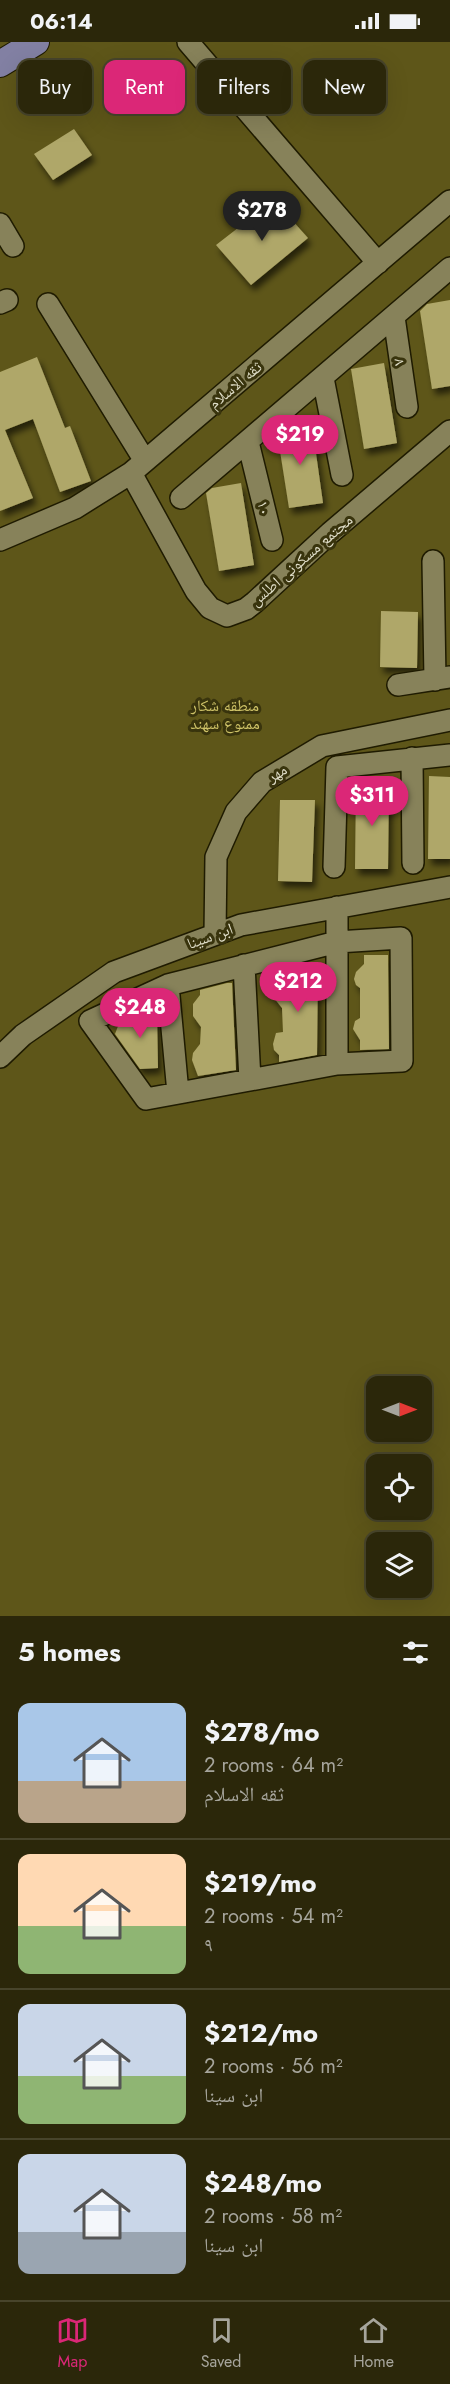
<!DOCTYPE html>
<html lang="en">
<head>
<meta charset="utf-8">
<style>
  :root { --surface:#2b270a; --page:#332f13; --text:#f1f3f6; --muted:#a6a59c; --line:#47442b; --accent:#db2777 }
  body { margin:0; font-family:Jost,"Noto Naskh Arabic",sans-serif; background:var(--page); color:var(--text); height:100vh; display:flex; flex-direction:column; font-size:22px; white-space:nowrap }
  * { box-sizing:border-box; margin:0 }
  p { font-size:20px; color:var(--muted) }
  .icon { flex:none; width:33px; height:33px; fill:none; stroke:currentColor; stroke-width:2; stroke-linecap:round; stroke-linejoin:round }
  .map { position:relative; height:1574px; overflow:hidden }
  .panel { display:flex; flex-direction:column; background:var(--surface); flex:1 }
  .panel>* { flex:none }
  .top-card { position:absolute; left:18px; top:18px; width:414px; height:54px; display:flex; gap:12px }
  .needle { width:39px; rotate:90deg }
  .controls { position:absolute; left:366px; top:1334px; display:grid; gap:12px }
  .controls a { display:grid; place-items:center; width:66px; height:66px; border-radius:12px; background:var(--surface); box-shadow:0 6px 24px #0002,0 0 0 2px var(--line); font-size:30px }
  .price { position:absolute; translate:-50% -51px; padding:0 14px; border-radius:21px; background:var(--accent); color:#fff; font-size:20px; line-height:39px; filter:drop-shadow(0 2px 3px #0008) }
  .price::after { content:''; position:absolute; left:50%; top:36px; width:18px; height:14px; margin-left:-9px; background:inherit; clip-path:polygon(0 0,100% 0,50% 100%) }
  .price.active { background:#222; color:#fff }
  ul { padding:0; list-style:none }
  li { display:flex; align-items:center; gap:18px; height:150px; padding:0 18px }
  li+li { border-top:2px solid var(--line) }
  li span { display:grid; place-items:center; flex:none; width:168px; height:120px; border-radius:12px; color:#555 }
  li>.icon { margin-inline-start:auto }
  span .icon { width:72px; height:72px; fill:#fffc; stroke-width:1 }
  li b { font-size:26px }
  h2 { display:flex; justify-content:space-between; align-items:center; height:72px; padding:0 18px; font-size:26px }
  .chip { padding:0 21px; border-radius:12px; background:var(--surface); box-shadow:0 6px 24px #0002,0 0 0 2px var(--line); font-size:21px; line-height:54px }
  .chip.active { background:var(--accent); color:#fff }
  .status { display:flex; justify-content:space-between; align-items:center; height:42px; padding:0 30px; background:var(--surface); direction:ltr }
  .status svg { height:16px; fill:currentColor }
  .tabs { display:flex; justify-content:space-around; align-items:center; height:84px; border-top:2px solid var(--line); background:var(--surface); font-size:16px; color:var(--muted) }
  .tabs a { display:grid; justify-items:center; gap:3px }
  .tabs .active { color:var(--accent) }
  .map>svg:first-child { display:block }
  .green { fill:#5e5619; fill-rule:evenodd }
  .building { fill:#afa769; filter:url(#shadow) }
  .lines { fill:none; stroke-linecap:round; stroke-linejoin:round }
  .minor-casing { stroke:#1f1b01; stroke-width:24 }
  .major-casing { stroke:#1f1b01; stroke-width:28 }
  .minor { stroke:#87825a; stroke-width:21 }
  .major { stroke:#8280a3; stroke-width:26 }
  .labels { text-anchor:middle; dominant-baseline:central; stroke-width:6; stroke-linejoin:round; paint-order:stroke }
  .street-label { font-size:16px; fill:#dfddc8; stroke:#39340d }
  .park-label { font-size:16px; fill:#cec267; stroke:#39340d }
</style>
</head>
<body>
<div class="status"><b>06:14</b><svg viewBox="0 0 49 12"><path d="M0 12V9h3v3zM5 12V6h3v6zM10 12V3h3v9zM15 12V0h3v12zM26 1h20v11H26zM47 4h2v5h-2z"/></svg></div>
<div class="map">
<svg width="450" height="1574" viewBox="0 0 450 1574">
  <defs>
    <filter id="shadow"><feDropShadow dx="3.5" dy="6" stdDeviation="3" flood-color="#0009"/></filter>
  </defs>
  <rect width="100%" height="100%" fill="#39340d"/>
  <path class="green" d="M0,0H450V1574H0ZM376,1344H422V1389H376ZM376,1422H422V1467H376ZM376,1500H422V1545H376Z"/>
  <path class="building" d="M74,87L92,113L53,138L34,112Z
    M274,158L308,196L251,243L216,203Z
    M450,258V344L432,347L420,269L427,262Z
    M37,315L65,386L70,384L91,439L60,450L33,377L5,388L33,456L0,469V330Z
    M384,321L397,401L364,407L351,327Z
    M312,383L323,461L289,466L277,390L280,388Z
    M241,441L254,523L219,529L206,451L212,446Z
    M381,569L418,570L417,626L380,625Z
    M429,734L450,735V817H428Z
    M356,742L389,743L388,827H355Z
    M280,758H315L312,840L278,839Z
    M364,913H388L389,1007L360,1008V998L353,987L355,979L360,976V946L356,943L354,937L356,930L364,922Z
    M298,923H318L317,1013L279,1020V1013L274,1008L273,1002L276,991L283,990L282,966L274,956L273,949L277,940H282L283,927Z
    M227,941H232L236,1028L198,1034L192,1018L193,1011L200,1002L201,985L193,974V962L200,953V948Z
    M157,972L158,1026L140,1027L115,992L120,979L134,973Z"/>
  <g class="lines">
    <g class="minor-casing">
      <path id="minor" d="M188,0L378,221
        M0,182L13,204
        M0,261L7,258
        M48,262L145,419
        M394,275L407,365
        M323,336L342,433
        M248,400L272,498
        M131,431L196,549L210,566L227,574L246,567L255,560L330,491L450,389
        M181,456L450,226
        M0,498L75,466L131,431L450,159
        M433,519L435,638
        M398,643L450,635
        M412,716L413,821
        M334,825L337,725L450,713
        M215,892L216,815L236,770L262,740L322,704L450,678
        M401,896L402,1019L337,1022L146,1057L90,979L168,943L337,900Z
        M244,923L250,1038
        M168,943L178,1051
        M0,1015L23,993L114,930L241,883L450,845
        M337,1022V865"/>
    </g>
    <g class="major-casing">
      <path id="major" d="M0,22L36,0"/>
    </g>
    <use href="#minor" class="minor"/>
    <use href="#major" class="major"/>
  </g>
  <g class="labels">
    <g class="street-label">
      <text transform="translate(400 320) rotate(81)">۸</text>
      <text transform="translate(235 343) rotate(-40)">ثقه الاسلام</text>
      <text transform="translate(264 466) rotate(76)">۱۰</text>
      <text transform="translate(301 518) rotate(-41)">مجتمع مسکونی اطلس</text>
      <text transform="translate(277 731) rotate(-31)">مهر</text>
      <text transform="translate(210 894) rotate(-20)">ابن سینا</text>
    </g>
    <g class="park-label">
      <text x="225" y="663">منطقه شکار<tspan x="225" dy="18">ممنوع سهند</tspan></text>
    </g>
  </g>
</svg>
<div class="controls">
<a><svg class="needle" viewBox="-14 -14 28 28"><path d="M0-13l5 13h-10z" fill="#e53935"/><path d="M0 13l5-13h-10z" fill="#a6a59c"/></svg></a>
<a><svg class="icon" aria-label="locate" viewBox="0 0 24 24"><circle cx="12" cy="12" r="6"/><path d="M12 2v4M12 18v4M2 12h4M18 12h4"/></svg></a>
<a><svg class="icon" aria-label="layers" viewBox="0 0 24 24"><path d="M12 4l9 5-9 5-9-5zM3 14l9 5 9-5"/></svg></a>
</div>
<b class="price active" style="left:262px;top:200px">$278</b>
<b class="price" style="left:300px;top:424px">$219</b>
<b class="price" style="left:372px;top:785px">$311</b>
<b class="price" style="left:298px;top:971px">$212</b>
<b class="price" style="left:140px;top:997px">$248</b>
<div class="top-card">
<a class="chip">Buy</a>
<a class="chip active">Rent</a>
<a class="chip">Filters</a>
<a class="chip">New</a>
</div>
</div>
<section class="panel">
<h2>5 homes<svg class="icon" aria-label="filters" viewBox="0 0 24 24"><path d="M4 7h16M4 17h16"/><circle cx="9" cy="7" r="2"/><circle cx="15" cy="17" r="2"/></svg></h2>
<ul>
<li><span style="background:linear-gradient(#a9c7e8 65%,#b9a48a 0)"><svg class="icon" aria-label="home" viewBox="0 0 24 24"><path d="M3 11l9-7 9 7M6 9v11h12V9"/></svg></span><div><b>$278/mo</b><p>2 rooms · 64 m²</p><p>ثقه الاسلام</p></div></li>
<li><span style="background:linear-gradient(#ffd9b3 60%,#8fb573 0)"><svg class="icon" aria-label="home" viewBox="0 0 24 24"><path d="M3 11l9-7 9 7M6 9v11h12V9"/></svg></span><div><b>$219/mo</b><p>2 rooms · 54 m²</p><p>۹</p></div></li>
<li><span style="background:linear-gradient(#c9d6e8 60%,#8fb573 0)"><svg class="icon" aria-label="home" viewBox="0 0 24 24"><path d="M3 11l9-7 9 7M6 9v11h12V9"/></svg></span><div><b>$212/mo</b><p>2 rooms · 56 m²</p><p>ابن سینا</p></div></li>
<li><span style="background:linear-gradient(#c9d6e8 65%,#9aa5b1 0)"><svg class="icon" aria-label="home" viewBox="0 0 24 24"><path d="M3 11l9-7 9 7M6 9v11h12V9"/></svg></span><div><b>$248/mo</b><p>2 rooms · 58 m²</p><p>ابن سینا</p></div></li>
</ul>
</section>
<nav class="tabs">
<a class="active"><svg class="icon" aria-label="map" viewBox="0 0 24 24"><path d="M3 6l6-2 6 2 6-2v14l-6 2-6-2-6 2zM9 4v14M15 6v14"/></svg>Map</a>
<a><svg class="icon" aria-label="saved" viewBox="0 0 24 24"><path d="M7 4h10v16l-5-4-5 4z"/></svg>Saved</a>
<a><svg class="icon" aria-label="home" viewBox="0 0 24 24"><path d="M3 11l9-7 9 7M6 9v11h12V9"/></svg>Home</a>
</nav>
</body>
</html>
